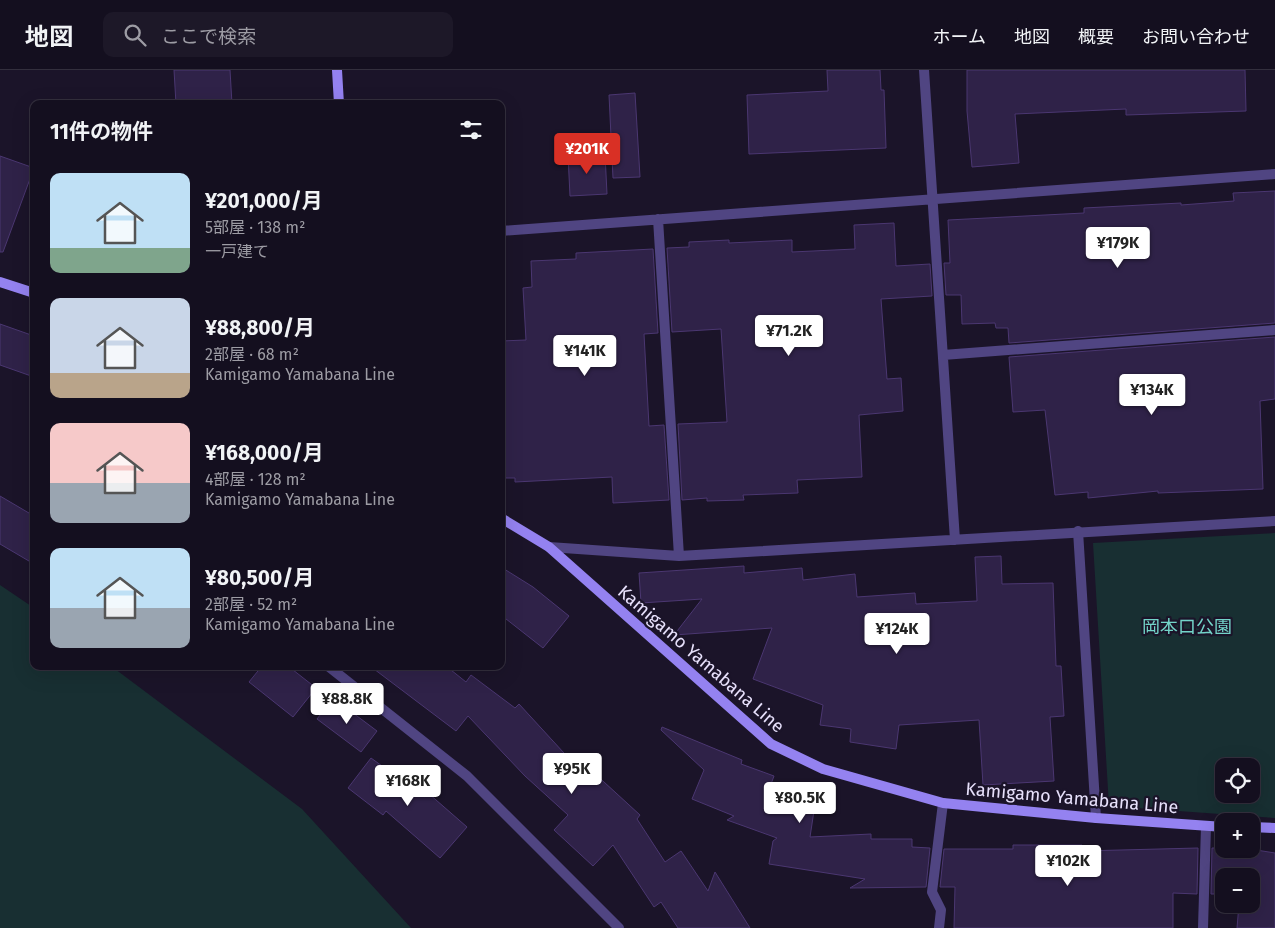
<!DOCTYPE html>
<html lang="ja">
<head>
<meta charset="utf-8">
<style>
  :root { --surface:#140f1f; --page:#1d1828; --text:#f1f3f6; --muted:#9d9ca4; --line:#332f3d; --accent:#d93025 }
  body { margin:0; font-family:"Fira Sans","Noto Sans JP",sans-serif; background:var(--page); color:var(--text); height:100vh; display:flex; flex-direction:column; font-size:19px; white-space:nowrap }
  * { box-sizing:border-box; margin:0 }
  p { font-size:16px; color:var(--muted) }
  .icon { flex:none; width:28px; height:28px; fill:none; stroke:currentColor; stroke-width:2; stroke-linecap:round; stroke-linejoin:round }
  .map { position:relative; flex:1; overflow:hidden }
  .side { position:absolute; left:30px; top:30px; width:475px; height:570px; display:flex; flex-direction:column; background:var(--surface); border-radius:10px; box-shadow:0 5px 20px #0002,0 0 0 1px var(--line) }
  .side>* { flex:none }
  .controls { position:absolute; left:1215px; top:688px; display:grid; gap:10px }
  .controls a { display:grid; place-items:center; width:45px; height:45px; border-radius:10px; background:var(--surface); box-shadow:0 5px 20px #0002,0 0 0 1px var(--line); font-size:25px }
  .price { position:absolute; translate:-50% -42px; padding:0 11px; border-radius:5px; background:#fff; color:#222; font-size:16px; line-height:32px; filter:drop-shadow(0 1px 2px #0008) }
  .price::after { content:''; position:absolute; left:50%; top:30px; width:15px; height:11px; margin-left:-8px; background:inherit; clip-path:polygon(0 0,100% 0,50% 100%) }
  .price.active { background:var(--accent); color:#fff }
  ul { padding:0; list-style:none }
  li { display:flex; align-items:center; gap:15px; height:125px; padding:0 20px }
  li span { display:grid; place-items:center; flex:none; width:140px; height:100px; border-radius:10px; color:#555 }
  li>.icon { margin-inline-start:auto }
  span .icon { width:60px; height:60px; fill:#fffc; stroke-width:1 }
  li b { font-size:21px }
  h2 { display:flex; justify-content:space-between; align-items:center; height:60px; padding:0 20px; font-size:21px }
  header { display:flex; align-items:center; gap:30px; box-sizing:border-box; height:70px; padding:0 25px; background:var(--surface); border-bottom:1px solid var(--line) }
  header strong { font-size:24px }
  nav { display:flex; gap:28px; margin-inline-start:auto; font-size:18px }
  .search { width:350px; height:45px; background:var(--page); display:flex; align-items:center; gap:12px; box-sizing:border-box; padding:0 18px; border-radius:10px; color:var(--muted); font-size:19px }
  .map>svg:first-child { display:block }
  .green { fill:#182f32; fill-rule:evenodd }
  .building { fill:#2f2248; stroke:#4b3771 }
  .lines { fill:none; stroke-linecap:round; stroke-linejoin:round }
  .lane { stroke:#504582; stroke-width:10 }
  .street { stroke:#504582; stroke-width:10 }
  .secondary { stroke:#9482f0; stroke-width:10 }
  .labels { text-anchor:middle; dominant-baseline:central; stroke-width:4.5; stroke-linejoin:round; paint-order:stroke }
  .park-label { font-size:18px; fill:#73d4c9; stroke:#1b1429 }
  .street-label { font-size:18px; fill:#e7e0fb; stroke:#1b1429 }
</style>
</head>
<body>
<header>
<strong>地図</strong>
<div class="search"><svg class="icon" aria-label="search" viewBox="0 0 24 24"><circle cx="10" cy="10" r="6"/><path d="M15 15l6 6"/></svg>ここで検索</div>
<nav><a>ホーム</a><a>地図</a><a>概要</a><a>お問い合わせ</a></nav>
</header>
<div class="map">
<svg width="1275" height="858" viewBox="0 0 1275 858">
  <rect width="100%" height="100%" fill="#1b1429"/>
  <path class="green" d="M1275,463V748L1109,736L1093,473ZM1224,696H1251V724H1224Z
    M0,515L34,538V596H111L302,739L411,858H0Z"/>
  <path class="building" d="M174,0H230L232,34H176Z
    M827,0H880L881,20H884L886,78L749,84L747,25L828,21Z
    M967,0H1245L1246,41L1126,45V39L1015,44L1019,93L972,97L967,41Z
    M635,23L640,107L613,108L609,25Z
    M605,84L607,124L570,126L568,85Z
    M0,86L34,98L3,182H0Z
    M1275,121V253L1009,273L1008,258H996L995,253L962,254L961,225H946L944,193H950L948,150L1084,143V138L1181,133V135L1234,131L1233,123Z
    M894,153L896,196L930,194L932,226L881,229L887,309L901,308L903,341L859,345L862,407L797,410L798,423L743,425L744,430L707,431V428L682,430L678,354L727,352L721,259L672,262L667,178L689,177V172L729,170V173L792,170V182L855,179L854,155Z
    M653,179L658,263L644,264L649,356L664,355L669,430L613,433L612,407L515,412V408H501V271L526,270L523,218L532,217L531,191L576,189V183Z
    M0,254L34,266V307L0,295Z
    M1275,267V329L1260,331L1263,419L1158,423V421L1088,428V422L1055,425L1045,340L1013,342L1009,287Z
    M0,426L34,446V494L0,474Z
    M1001,486L1002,514L1053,513L1056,596H1061L1064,646L1050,647L1054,711L983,715L979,650L899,655L896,679L850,672L851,659L820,655L823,635L753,609L772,558L674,565L702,529L641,533L639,503L744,496V503L802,498L803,510L855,504L857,527L915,523L916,534L977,531L975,487Z
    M501,497L533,517L569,546L543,578L501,545Z
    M262,596H288L316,618L293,647L249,612Z
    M370,596H446L466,612L471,605L515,638L519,634L586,707L592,701L640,745L637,749L665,792L681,781L708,821L715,802L750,858H678L661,832L654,837L613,775L593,796L554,760L568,745L525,706L468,646L456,661Z
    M333,628L377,661L361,682L317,649Z
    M662,657L742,690L741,694L774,706L771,714L817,721L810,767L871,764V769H912V777L930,778L926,817L850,818L865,809L769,794L773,771L777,768L727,750L734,746L692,729L704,700L661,660Z
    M371,688L425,727L428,723L467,757L440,788L386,741L383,745L348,718Z
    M1217,773L1224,774V779H1250L1275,783V858H1237L1239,834H1251V806H1224V824H1211L1212,778H1217Z
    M1013,775H1082V781L1198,778L1197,824L1173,823V858H954L955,817H940L944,779H1013Z"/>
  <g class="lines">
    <path class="lane" d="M1078,461L1096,748
      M939,858L941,840L932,822L943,733"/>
    <path class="street" d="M924,0L955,470
      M658,149L679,486
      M501,161L1275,104
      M943,285L1275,260
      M549,477L679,486L1275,451
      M328,596L467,706L619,858
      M1203,858L1206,756"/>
    <path class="secondary" d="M337,0L339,34
      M0,212L34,223
      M501,448L549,477L771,674L823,699L943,733L1096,748L1224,757
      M1251,757L1275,758"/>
  </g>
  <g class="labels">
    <g class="park-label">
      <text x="1187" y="557">岡本口公園</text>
    </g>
    <g class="street-label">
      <text transform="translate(701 589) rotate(41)">Kamigamo Yamabana Line</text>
      <text transform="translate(1072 728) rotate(5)">Kamigamo Yamabana Line</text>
    </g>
  </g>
</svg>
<div class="controls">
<a><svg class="icon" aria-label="locate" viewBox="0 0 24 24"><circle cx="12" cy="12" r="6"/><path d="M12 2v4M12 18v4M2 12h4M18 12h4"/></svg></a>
<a>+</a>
<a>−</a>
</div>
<b class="price active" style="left:587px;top:105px">¥201K</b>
<b class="price" style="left:1118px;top:199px">¥179K</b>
<b class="price" style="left:789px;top:287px">¥71.2K</b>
<b class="price" style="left:585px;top:307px">¥141K</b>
<b class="price" style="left:1152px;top:346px">¥134K</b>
<b class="price" style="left:897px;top:585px">¥124K</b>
<b class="price" style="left:347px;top:655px">¥88.8K</b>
<b class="price" style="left:572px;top:725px">¥95K</b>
<b class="price" style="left:408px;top:737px">¥168K</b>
<b class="price" style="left:800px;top:754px">¥80.5K</b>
<b class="price" style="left:1068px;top:817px">¥102K</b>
<section class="side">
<h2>11件の物件<svg class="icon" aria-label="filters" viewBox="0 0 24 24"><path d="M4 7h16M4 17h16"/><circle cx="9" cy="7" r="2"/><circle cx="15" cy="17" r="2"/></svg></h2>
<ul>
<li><span style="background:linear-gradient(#bfe0f5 75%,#7fa58c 0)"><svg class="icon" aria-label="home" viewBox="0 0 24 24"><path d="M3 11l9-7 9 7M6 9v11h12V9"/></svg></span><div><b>¥201,000/月</b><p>5部屋 · 138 m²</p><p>一戸建て</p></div></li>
<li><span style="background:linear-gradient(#c9d6e8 75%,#b9a48a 0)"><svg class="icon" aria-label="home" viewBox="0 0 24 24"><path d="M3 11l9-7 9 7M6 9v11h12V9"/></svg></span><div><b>¥88,800/月</b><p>2部屋 · 68 m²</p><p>Kamigamo Yamabana Line</p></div></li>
<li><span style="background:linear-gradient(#f6c9c9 60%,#9aa5b1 0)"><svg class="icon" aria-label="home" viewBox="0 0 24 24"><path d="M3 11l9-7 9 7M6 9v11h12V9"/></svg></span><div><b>¥168,000/月</b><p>4部屋 · 128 m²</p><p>Kamigamo Yamabana Line</p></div></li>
<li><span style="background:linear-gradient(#bfe0f5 60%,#9aa5b1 0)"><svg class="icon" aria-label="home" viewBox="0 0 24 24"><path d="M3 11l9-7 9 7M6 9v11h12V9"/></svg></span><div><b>¥80,500/月</b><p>2部屋 · 52 m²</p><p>Kamigamo Yamabana Line</p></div></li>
</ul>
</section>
</div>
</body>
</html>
